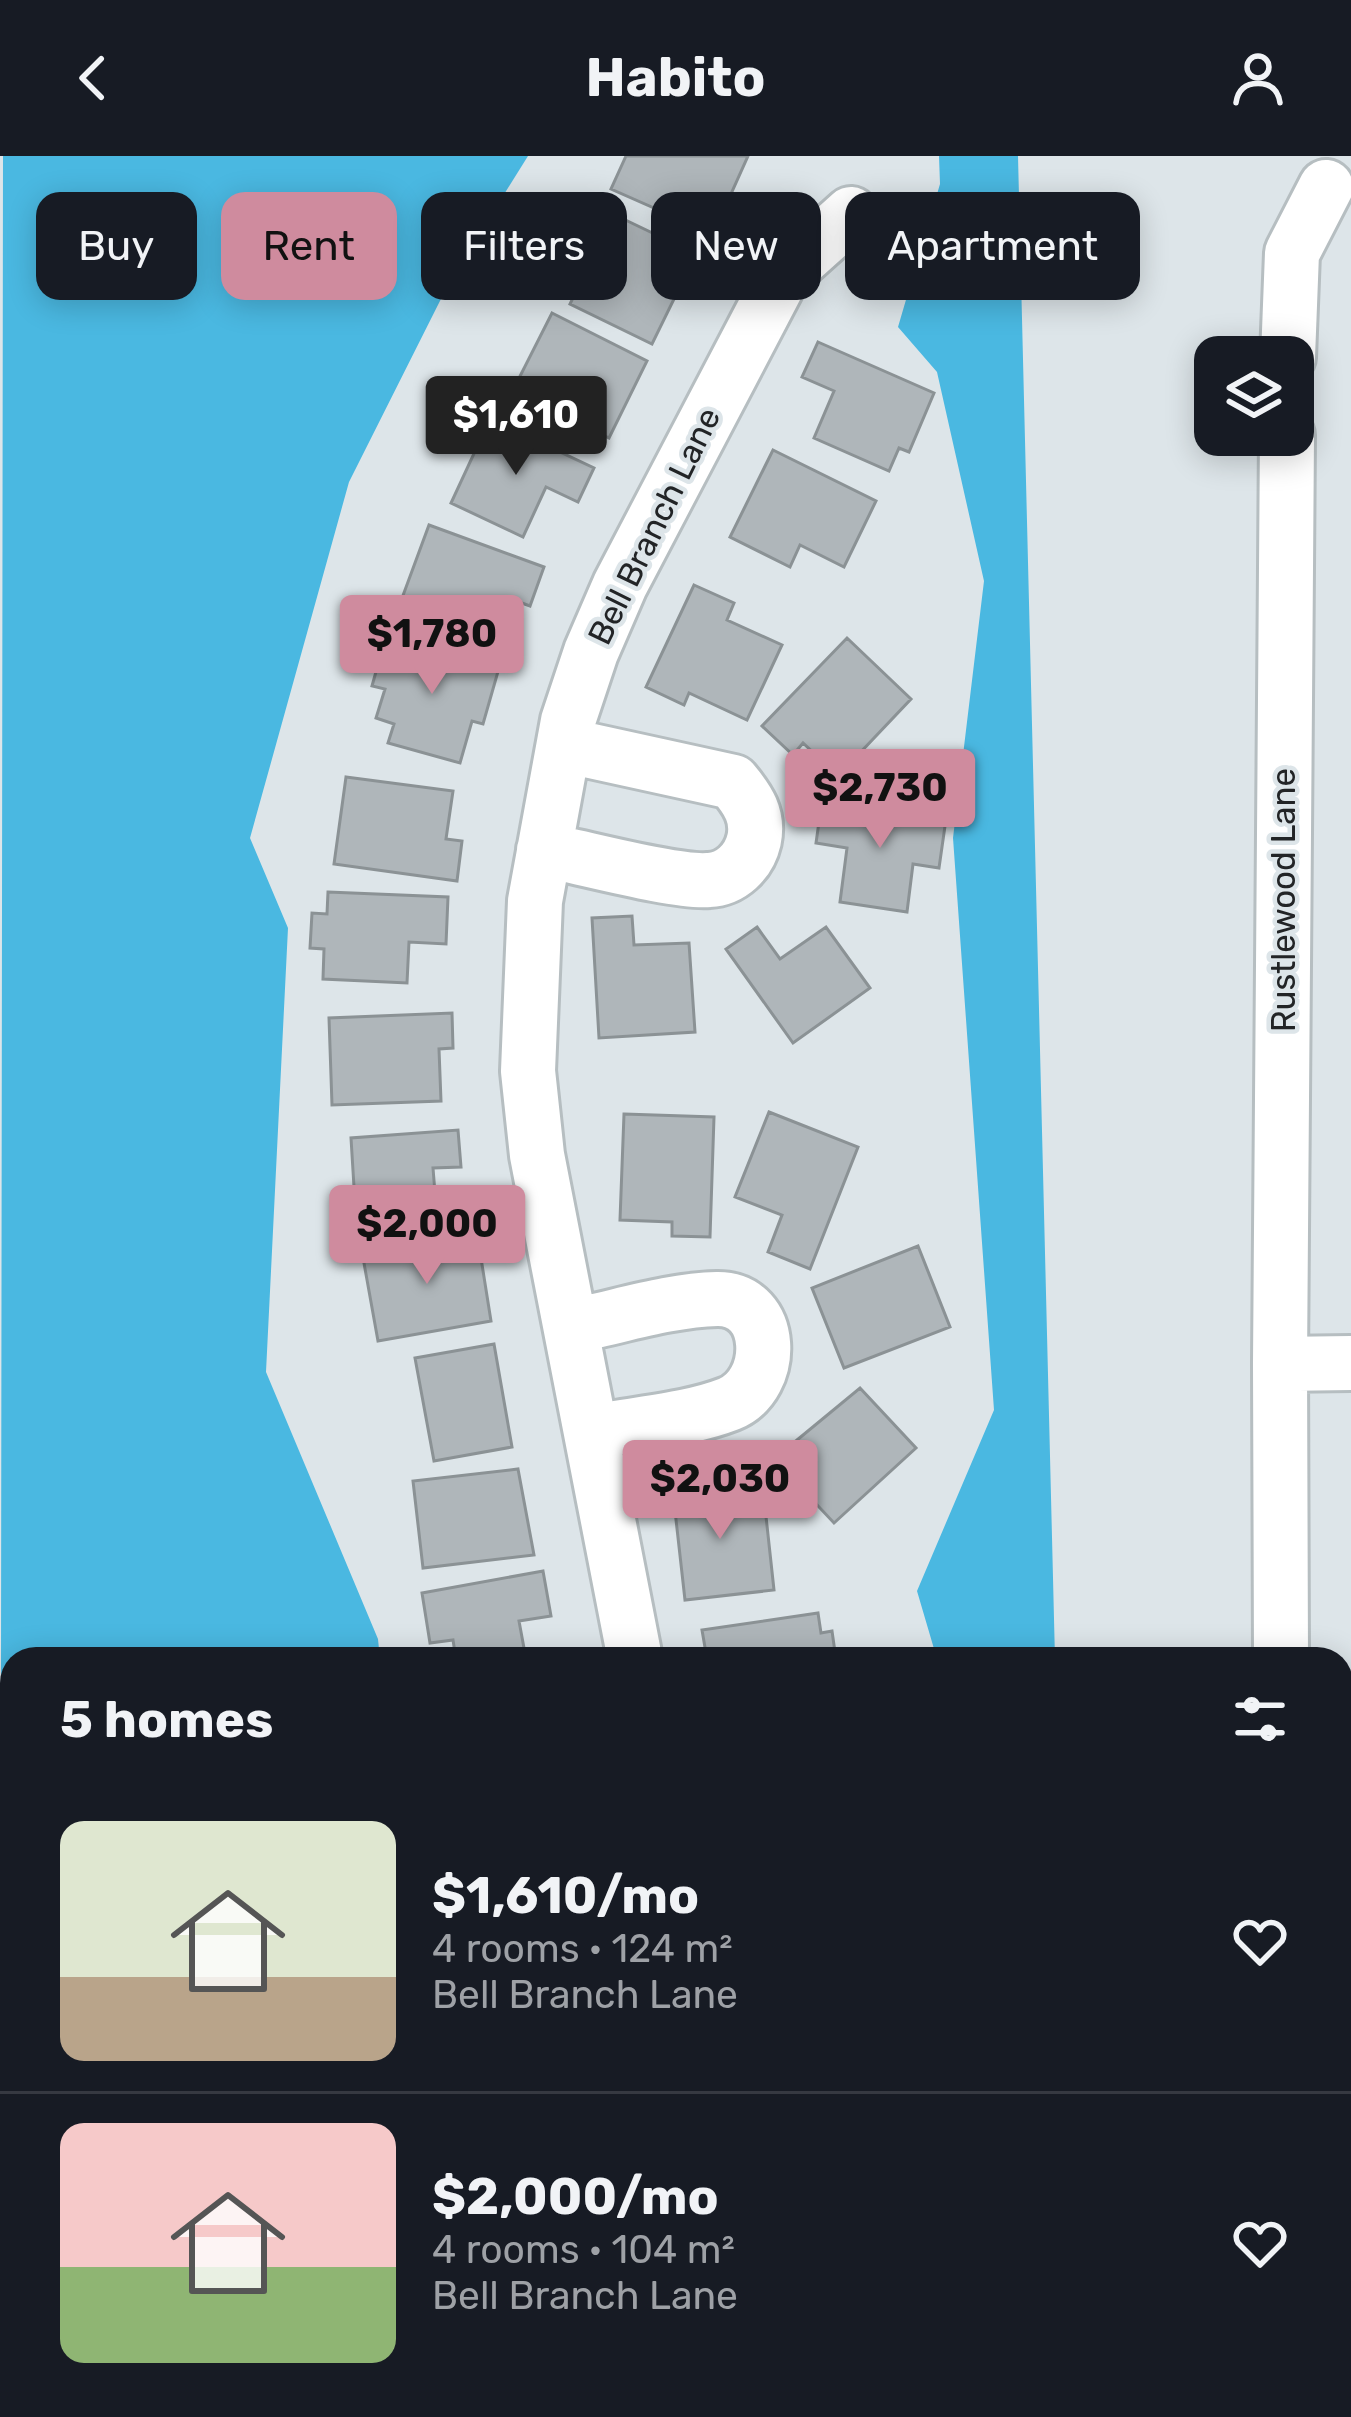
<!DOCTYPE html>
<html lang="en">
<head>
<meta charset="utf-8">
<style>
  :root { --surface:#171b24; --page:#242831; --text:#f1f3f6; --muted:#9ea1a6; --line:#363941; --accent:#cf8b9e }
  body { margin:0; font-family:Rubik,sans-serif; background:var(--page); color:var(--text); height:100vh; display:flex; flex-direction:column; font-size:45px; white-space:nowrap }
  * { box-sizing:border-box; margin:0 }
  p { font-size:39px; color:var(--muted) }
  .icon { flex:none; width:66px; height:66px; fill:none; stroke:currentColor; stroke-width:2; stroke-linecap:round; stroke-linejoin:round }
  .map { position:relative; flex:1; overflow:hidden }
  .side { position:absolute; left:0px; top:1491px; width:1353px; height:771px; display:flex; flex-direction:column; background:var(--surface); border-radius:36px 36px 0 0; box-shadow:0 6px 30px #0003 }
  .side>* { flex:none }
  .guide { position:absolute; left:36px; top:36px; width:1281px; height:108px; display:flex; gap:24px }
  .buttons { position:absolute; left:1194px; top:180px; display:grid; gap:24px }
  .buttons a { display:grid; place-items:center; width:120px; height:120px; border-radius:24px; background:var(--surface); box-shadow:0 6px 30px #0003; font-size:60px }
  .price { position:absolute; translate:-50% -102px; padding:0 27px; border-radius:12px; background:var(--accent); color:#111; font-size:39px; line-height:78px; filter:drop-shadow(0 3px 6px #0008) }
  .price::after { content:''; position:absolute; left:50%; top:72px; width:36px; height:27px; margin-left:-18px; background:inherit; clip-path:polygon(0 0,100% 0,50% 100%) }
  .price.active { background:#222; color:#fff }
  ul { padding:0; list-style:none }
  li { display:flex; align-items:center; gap:36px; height:300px; padding:0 60px }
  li+li { border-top:3px solid var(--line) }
  li span { display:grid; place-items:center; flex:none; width:336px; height:240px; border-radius:24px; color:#555 }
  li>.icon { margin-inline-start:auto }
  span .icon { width:144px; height:144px; fill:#fffc; stroke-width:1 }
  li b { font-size:51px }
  h2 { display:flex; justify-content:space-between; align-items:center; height:144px; padding:0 60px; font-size:51px }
  .pill { padding:0 42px; border-radius:24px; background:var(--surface); box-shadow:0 6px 30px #0003; font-size:42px; line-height:108px }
  .pill.active { background:var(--accent); color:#111 }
  header { display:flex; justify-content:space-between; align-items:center; height:156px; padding:0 60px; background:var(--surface); font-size:54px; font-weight:700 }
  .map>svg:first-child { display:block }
  .forest { fill:#4ab8e1 }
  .building { fill:#afb6ba; stroke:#8b9295; stroke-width:3 }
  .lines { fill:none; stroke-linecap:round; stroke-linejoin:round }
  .minor-casing { stroke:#b6bec1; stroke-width:60 }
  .minor { stroke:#fff; stroke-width:54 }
  .labels { text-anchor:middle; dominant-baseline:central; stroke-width:9; stroke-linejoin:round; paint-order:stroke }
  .street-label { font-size:33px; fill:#222426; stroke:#dde5e9 }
</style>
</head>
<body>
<header><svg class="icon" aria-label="back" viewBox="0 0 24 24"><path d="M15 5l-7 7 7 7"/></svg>Habito<svg class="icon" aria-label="person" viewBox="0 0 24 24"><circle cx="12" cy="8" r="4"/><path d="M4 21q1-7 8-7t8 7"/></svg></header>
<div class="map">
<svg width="1351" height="2261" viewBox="0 0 1351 2261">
  <rect width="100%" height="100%" fill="#dde5e9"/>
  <path class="forest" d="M3,0H528L451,123L349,326L250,682L288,772L266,1216L378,1483L380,1503H12V2250H349L359,2261H0Z
    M939,0H1018L1055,1503H937L917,1435L994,1254L953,682L984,425L937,216L898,171L940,28Z"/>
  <path class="building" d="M626,0H748L713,78L611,33Z
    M613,58L696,98L652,188L570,148Z
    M552,157L647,205L609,282L513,234Z
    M818,186L934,237L909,296L899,292L889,315L814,282L834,235L802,221Z
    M490,263L594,312L578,346L546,331L523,381L451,347Z
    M773,294L876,345L844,411L800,389L790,411L730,381Z
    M429,369L544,411L530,450L511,443L495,488L398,453Z
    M694,429L734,447L727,464L782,489L747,564L689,537L684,549L646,531Z
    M386,480L499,512L483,568L472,565L460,607L388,587L394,568L376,562L385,533L372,530Z
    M847,482L911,543L838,620L803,587L793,599L762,570Z
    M346,621L453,635L446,683L462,685L457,725L334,708Z
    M822,645L946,663L939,712L913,708L907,756L840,746L847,692L816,687Z
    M328,736L448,741L446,788L409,786L407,827L323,823L324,793L310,792L312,757L327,758Z
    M632,760L634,789L689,787L695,876L599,882L592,762Z
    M757,771L780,803L826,771L870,832L793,887L726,793Z
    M452,857L453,892L439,893L441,945L332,949L329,862Z
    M769,956L858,991L810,1113L768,1096L782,1059L735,1041Z
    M624,958L714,961L710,1081L672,1080V1066L620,1064Z
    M458,974L461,1011L433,1012L438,1074L357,1080L351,982Z
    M477,1077L491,1165L378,1185L362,1096Z
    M918,1090L950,1171L844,1212L812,1132Z
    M494,1188L512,1291L434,1305L415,1202Z
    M860,1232L916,1292L834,1367L774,1303Z
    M518,1313L534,1399L423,1412L413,1325Z
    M705,1314L709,1349L764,1342L774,1434L685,1444L671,1319Z
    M543,1415L551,1460L519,1465L526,1503H456L453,1484L430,1487L422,1437Z
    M818,1457L821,1477L832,1475L836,1503H707L702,1474Z
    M438,2250H494L486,2254L490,2261H443Z
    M661,2250V2261H538V2254Z
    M1107,2250H1221V2261H1107Z"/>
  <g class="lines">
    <g class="minor-casing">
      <path id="minor" d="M1288,201L1292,97L1326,31
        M544,694C582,701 676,727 709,724C731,723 749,706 754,684C759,660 748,644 733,626L564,589
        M572,1170C618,1161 670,1144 717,1143C776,1142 777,1229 729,1248C688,1264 637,1267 594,1276
        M1280,1208L1287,279
        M635,1503L537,999L528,915L535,745L568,565L591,496L620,429L782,120L851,58
        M1281,1503L1280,1208L1351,1207
        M1294,2250V2261
        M741,2261L743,2250"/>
    </g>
    <use href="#minor" class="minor"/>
  </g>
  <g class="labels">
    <g class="street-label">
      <text transform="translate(654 370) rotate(-64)">Bell Branch Lane</text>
      <text transform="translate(1283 744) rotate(-90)">Rustlewood Lane</text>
    </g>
  </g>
</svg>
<div class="buttons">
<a><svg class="icon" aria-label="layers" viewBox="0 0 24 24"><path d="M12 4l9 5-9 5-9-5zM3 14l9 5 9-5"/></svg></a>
</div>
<b class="price active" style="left:516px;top:322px">$1,610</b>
<b class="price" style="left:432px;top:541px">$1,780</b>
<b class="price" style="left:880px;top:695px">$2,730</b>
<b class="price" style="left:427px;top:1131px">$2,000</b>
<b class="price" style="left:720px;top:1386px">$2,030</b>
<div class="guide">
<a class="pill">Buy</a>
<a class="pill active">Rent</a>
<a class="pill">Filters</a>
<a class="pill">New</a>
<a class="pill">Apartment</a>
</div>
<section class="side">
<h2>5 homes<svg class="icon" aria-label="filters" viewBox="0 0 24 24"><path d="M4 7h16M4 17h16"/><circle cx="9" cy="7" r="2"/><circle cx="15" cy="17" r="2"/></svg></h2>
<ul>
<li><span style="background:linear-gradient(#dfe7d0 65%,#b9a48a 0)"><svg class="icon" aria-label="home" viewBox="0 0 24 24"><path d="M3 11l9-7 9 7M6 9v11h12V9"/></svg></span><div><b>$1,610/mo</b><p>4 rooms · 124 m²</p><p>Bell Branch Lane</p></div><svg class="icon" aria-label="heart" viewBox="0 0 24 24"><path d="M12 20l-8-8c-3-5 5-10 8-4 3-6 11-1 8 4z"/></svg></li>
<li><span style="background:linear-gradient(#f6c9c9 60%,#8fb573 0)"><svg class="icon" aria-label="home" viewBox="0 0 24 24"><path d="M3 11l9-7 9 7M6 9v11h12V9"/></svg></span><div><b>$2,000/mo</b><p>4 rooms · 104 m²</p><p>Bell Branch Lane</p></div><svg class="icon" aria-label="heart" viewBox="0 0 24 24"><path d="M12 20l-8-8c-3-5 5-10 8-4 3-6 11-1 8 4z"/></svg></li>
</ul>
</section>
</div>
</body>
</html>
